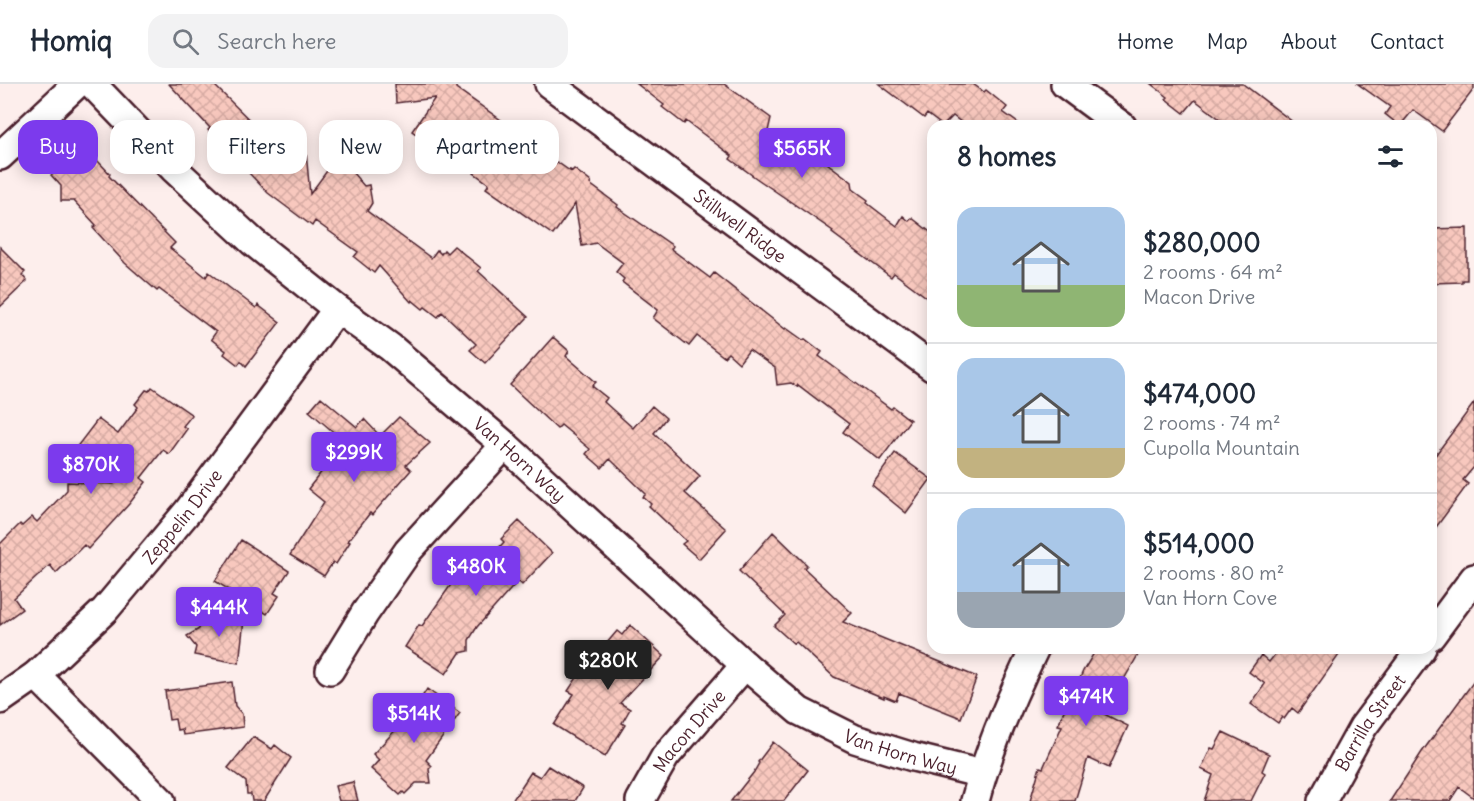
<!DOCTYPE html>
<html lang="en">
<head>
<meta charset="utf-8">
<style>
  :root { --surface:#fff; --page:#f2f2f3; --text:#1f2937; --muted:#747a83; --line:#e0e1e3; --accent:#7c3aed }
  body { margin:0; font-family:Delius,sans-serif; background:var(--page); color:var(--text); height:100vh; display:flex; flex-direction:column; font-size:22px; white-space:nowrap }
  * { box-sizing:border-box; margin:0 }
  p { font-size:20px; color:var(--muted) }
  .icon { flex:none; width:33px; height:33px; fill:none; stroke:currentColor; stroke-width:2; stroke-linecap:round; stroke-linejoin:round }
  .map { position:relative; flex:1; overflow:hidden }
  .details { position:absolute; left:927px; top:36px; width:510px; height:534px; display:flex; flex-direction:column; background:var(--surface); border-radius:18px; box-shadow:0 3px 15px #0003 }
  .details>* { flex:none }
  .guide { position:absolute; left:18px; top:36px; width:570px; height:54px; display:flex; gap:12px }
  .price { position:absolute; translate:-50% -51px; padding:0 14px; border-radius:6px; background:var(--accent); color:#fff; font-size:20px; line-height:39px; filter:drop-shadow(0 2px 3px #0008) }
  .price::after { content:''; position:absolute; left:50%; top:36px; width:18px; height:14px; margin-left:-9px; background:inherit; clip-path:polygon(0 0,100% 0,50% 100%) }
  .price.current { background:#222; color:#fff }
  ul { padding:0; list-style:none }
  li { display:flex; align-items:center; gap:18px; height:150px; padding:0 30px }
  li+li { border-top:2px solid var(--line) }
  li span { display:grid; place-items:center; flex:none; width:168px; height:120px; border-radius:18px; color:#555 }
  li>.icon { margin-inline-start:auto }
  span .icon { width:72px; height:72px; fill:#fffc; stroke-width:1 }
  li b { font-size:26px }
  h2 { display:flex; justify-content:space-between; align-items:center; height:72px; padding:0 30px; font-size:26px }
  .chip { padding:0 21px; border-radius:18px; background:var(--surface); box-shadow:0 3px 15px #0003; font-size:21px; line-height:54px }
  .chip.current { background:var(--accent); color:#fff }
  header { display:flex; align-items:center; gap:36px; box-sizing:border-box; height:84px; padding:0 30px; background:var(--surface); border-bottom:2px solid var(--line) }
  header strong { font-size:28px }
  nav { display:flex; gap:33px; margin-inline-start:auto; font-size:21px }
  .search { width:420px; height:54px; background:var(--page); display:flex; align-items:center; gap:15px; box-sizing:border-box; padding:0 21px; border-radius:18px; color:var(--muted); font-size:22px }
  .map>svg:first-child { display:block }
  .building { fill:url(#building-cross-hatch); stroke:#4a1f2b; stroke-width:1.5 }
  .lines { fill:none; stroke-linecap:round; stroke-linejoin:round }
  .street-casing { stroke:#4a1f2b; stroke-width:32 }
  .street { stroke:#fff; stroke-width:27 }
  .labels { text-anchor:middle; dominant-baseline:central; stroke-width:5; stroke-linejoin:round; paint-order:stroke }
  .street-label { font-size:18px; fill:#4a1f2b; stroke:#fff }
</style>
</head>
<body>
<header>
<strong>Homiq</strong>
<div class="search"><svg class="icon" aria-label="search" viewBox="0 0 24 24"><circle cx="10" cy="10" r="6"/><path d="M15 15l6 6"/></svg>Search here</div>
<nav><a>Home</a><a>Map</a><a>About</a><a>Contact</a></nav>
</header>
<div class="map">
<svg width="1474" height="717" viewBox="0 0 1474 717">
  <defs>
    <pattern id="building-cross-hatch" width="8" height="8" patternUnits="userSpaceOnUse" patternTransform="scale(1.5)"><rect width="8" height="8" fill="#f8c8be"/><path d="M0 0l8 8M0 8l8-8" fill="none" stroke="#d6aba3"/></pattern>
  </defs>
  <rect width="100%" height="100%" fill="#fdeeec"/>
  <filter id="ink" filterUnits="userSpaceOnUse"><feTurbulence type="fractalNoise" baseFrequency=".0167" numOctaves="2"/><feDisplacementMap in="SourceGraphic" scale="12" xChannelSelector="R" yChannelSelector="G"/><feConvolveMatrix kernelMatrix="1 2 1 2 8 2 1 2 1" color-interpolation-filters="sRGB"/></filter>
  <g filter="url(#ink)">
    <path class="building" d="M169,0H213L276,62L279,59L291,72L306,68L310,110L335,76L353,89L364,102L369,101L372,119L367,127L431,174L437,166L441,170L444,166L447,169L454,162L481,184L478,187L528,233L485,279L470,266L476,260L442,228L438,233L425,223L423,225L412,216L411,218L379,182L374,189L354,173L358,168L315,137L312,142L268,109L208,46L210,44Z
      M395,0H456V4L525,53L523,55L556,80L557,78L570,87V86L572,87L574,85L591,98L590,100L618,121L617,123L673,162L671,165L710,194L714,189L785,245L786,244L803,256L805,255L822,268L819,272L849,294L891,325L893,323L910,336L880,376L843,348L849,340L798,301L797,303L791,299L777,301L775,284L749,266L739,279L728,269L724,273L697,252L689,262L653,234L658,226L622,198L624,195L616,188L623,179L596,159L582,162L575,120L553,151L486,104L489,100L474,89L477,85L456,69L445,71L412,47L435,14L396,19Z
      M637,0H724L771,34L768,47L791,64L797,56L802,60L804,57L818,67L815,70L852,98L853,105L868,116L867,119L897,142L903,132L909,137L912,134L933,150V218L894,189L891,193L832,149L833,147L756,94L730,75L732,72L699,47L686,37L684,40L662,23L664,21Z
      M879,0H973L984,8L986,6L1007,23L1003,28L1022,42H966L953,32L943,42L927,30L924,34Z
      M1151,0H1243L1298,42H1229L1195,16L1184,29L1166,15L1168,13Z
      M1358,0H1474V5L1442,47L1413,26L1400,42L1385,30L1390,23Z
      M81,63L95,78L97,76L110,90L109,92L175,159L170,164L206,193L209,188L256,224L258,221L280,238L246,282L241,277L238,281L224,270L226,267L211,255L216,248L159,205L157,207L125,179L93,144L96,141L74,117H61V102L51,91Z
      M1467,144V196H1462V198L1431,199V145Z
      M0,163L25,188L22,191L27,197L0,223Z
      M553,253L569,267L566,272L596,298L592,302L607,314L604,318L633,344L652,322L666,334L654,349L700,392L685,409L726,445L699,475L682,460L686,457L649,422L651,420L643,413L646,410L610,375L602,384L586,370L590,365L561,341L557,345L510,301Z
      M152,303L192,331L183,342L187,345L169,370L163,366L141,394L146,398L129,420L88,465L84,461L56,489L50,481L14,514L22,525L0,541V460L20,440L22,442L32,433L37,438L67,406V398L113,400L72,369L98,335L118,350L138,323L135,320L146,306L149,307Z
      M321,313L357,343L364,335L380,352L399,333L430,359L406,381L411,386L372,431L370,429L348,457L350,458L336,480L333,478L324,492L290,471L324,418L308,405L345,358L309,327Z
      M1474,319V383L1463,396L1468,400L1431,450V377Z
      M895,369L931,395L906,429L872,401Z
      M519,437L552,469L522,501L518,497L477,543L469,556V567L460,569L446,590L405,563L419,541L422,542L455,495L451,492L469,471L482,482L504,458L501,455Z
      M773,448L807,481L804,484L852,529L843,538L977,593L961,634L899,609L896,617L884,612V614L834,593L796,558L794,560L774,542L785,531L739,487Z
      M241,456L289,487L274,509L279,512L267,530L215,497Z
      M202,528L244,536L239,579L194,571L196,563L187,552L199,545Z
      M630,541L664,572L620,619L630,625L622,639L625,641L605,673L554,641L574,610L568,607L578,592L581,594L609,563L606,560L617,547L622,551Z
      M1097,564H1142L1104,630L1128,642L1109,684L1088,674L1075,717H1030L1040,683L1043,684L1062,642L1058,641L1065,624L1067,625L1083,587Z
      M1280,564H1330L1339,571L1298,629L1292,624L1284,635L1282,633L1278,639L1251,620L1265,600L1249,588L1261,571L1269,578Z
      M1474,597V714L1459,703L1450,717H1390L1422,668Z
      M232,598L235,622L242,630L243,643L183,651L182,645L177,646L175,635L169,636L165,607Z
      M427,605L460,629L426,676L432,682L429,685L431,699H416L405,710L403,708L400,711L371,685L379,676L373,670L404,637L402,635L413,618L417,621Z
      M1223,648L1269,670L1262,687L1265,689L1251,717H1204L1213,691L1201,685L1211,664L1214,665Z
      M253,653L272,665L275,661L291,674L264,717H252L251,710H247L246,698L228,684Z
      M773,658L808,686L784,717H731L754,688L759,679L758,678Z
      M548,682L583,704L575,717H512L531,688L540,693Z
      M353,698L358,717H339L335,702Z"/>
    <g class="lines">
      <g class="street-casing">
        <g id="street">
          <path id="s1" d="M92,0L173,84L253,158L337,225L390,263L505,361L745,581L799,627L855,655L913,673L982,690"/>
          <path id="s2" d="M549,0L933,284"/>
          <path d="M1065,0L1122,42"/>
          <path d="M0,72L77,0"/>
          <path d="M1431,552L1474,494"/>
          <path d="M330,586L365,529L408,467L505,361"/>
          <path d="M36,591L161,717"/>
          <path id="s3" d="M0,616L36,591L105,526L188,427L337,225"/>
          <path id="s4" d="M640,717L665,673L745,581"/>
          <path d="M975,717C989,664 1011,613 1035,564"/>
          <path id="s5" d="M1322,717L1363,643L1422,564"/>
        </g>
      </g>
      <use href="#street" class="street"/>
    </g>
  </g>
  <g class="labels">
    <g class="street-label">
      <text stroke="none"><textPath href="#s2" startOffset="238">Stillwell Ridge</textPath></text>
      <text stroke="none"><textPath href="#s1" startOffset="570">Van Horn Way</textPath></text>
      <text stroke="none"><textPath href="#s3" startOffset="260">Zeppelin Drive</textPath></text>
      <text stroke="none"><textPath href="#s5" startOffset="92">Barrilla Street</textPath></text>
      <text stroke="none"><textPath href="#s4" startOffset="86">Macon Drive</textPath></text>
      <text stroke="none"><textPath href="#s1" startOffset="1056">Van Horn Way</textPath></text>
    </g>
  </g>
</svg>
<b class="price" style="left:802px;top:95px">$565K</b>
<b class="price" style="left:354px;top:399px">$299K</b>
<b class="price" style="left:91px;top:411px">$870K</b>
<b class="price" style="left:476px;top:513px">$480K</b>
<b class="price" style="left:219px;top:554px">$444K</b>
<b class="price current" style="left:608px;top:607px">$280K</b>
<b class="price" style="left:1086px;top:643px">$474K</b>
<b class="price" style="left:414px;top:660px">$514K</b>
<div class="guide">
<a class="chip current">Buy</a>
<a class="chip">Rent</a>
<a class="chip">Filters</a>
<a class="chip">New</a>
<a class="chip">Apartment</a>
</div>
<section class="details">
<h2>8 homes<svg class="icon" aria-label="filters" viewBox="0 0 24 24"><path d="M4 7h16M4 17h16"/><circle cx="9" cy="7" r="2"/><circle cx="15" cy="17" r="2"/></svg></h2>
<ul>
<li><span style="background:linear-gradient(#a9c7e8 65%,#8fb573 0)"><svg class="icon" aria-label="home" viewBox="0 0 24 24"><path d="M3 11l9-7 9 7M6 9v11h12V9"/></svg></span><div><b>$280,000</b><p>2 rooms · 64 m²</p><p>Macon Drive</p></div></li>
<li><span style="background:linear-gradient(#a9c7e8 75%,#c2b280 0)"><svg class="icon" aria-label="home" viewBox="0 0 24 24"><path d="M3 11l9-7 9 7M6 9v11h12V9"/></svg></span><div><b>$474,000</b><p>2 rooms · 74 m²</p><p>Cupolla Mountain</p></div></li>
<li><span style="background:linear-gradient(#a9c7e8 70%,#9aa5b1 0)"><svg class="icon" aria-label="home" viewBox="0 0 24 24"><path d="M3 11l9-7 9 7M6 9v11h12V9"/></svg></span><div><b>$514,000</b><p>2 rooms · 80 m²</p><p>Van Horn Cove</p></div></li>
</ul>
</section>
</div>
</body>
</html>
